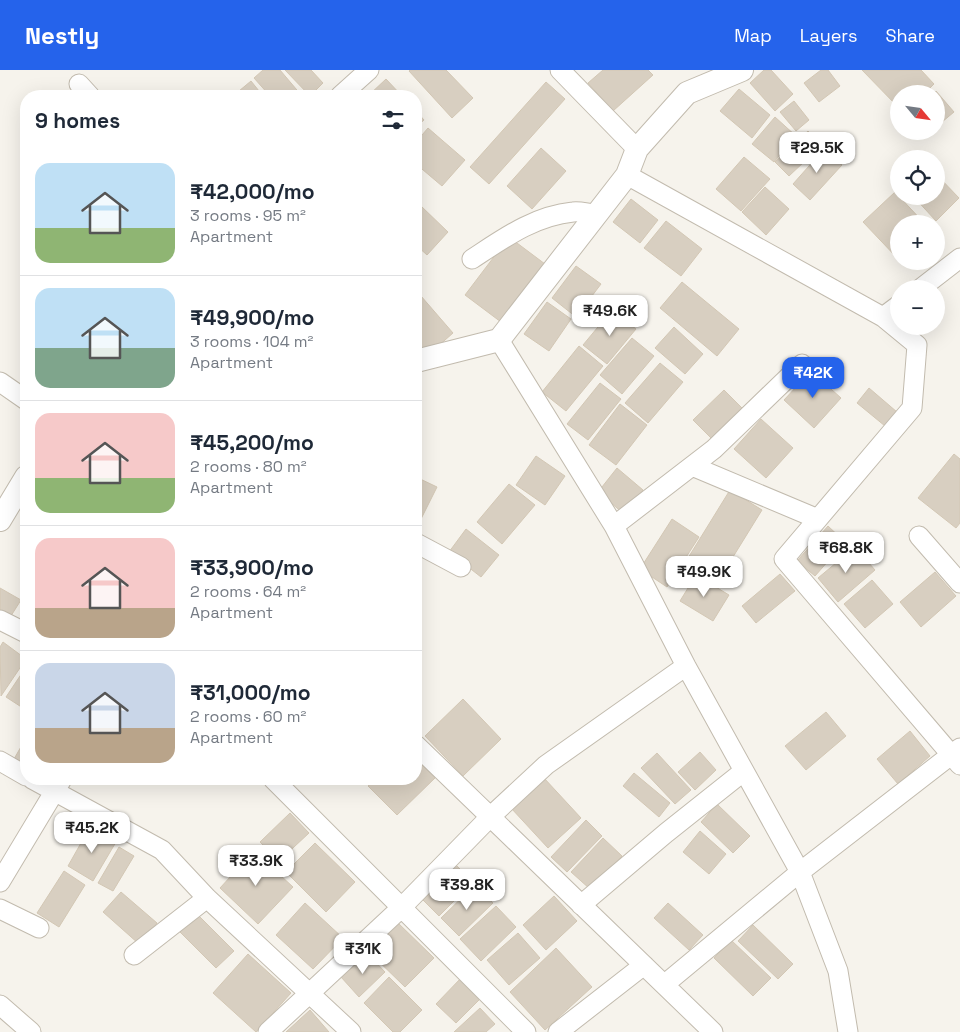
<!DOCTYPE html>
<html lang="en">
<head>
<meta charset="utf-8">
<style>
  :root { --surface:#fff; --page:#f2f2f3; --text:#1f2937; --muted:#747a83; --line:#e0e1e3; --accent:#2563eb }
  body { margin:0; font-family:"Space Grotesk",sans-serif; background:var(--page); color:var(--text); height:100vh; display:flex; flex-direction:column; font-size:19px; white-space:nowrap }
  * { box-sizing:border-box; margin:0 }
  p { font-size:16px; color:var(--muted) }
  .icon { flex:none; width:28px; height:28px; fill:none; stroke:currentColor; stroke-width:2; stroke-linecap:round; stroke-linejoin:round }
  .map { position:relative; flex:1; overflow:hidden }
  .side { position:absolute; left:20px; top:20px; width:402px; height:695px; display:flex; flex-direction:column; background:var(--surface); border-radius:20px; box-shadow:0 5px 20px #0002 }
  .side>* { flex:none }
  .needle { width:32px; rotate:119deg }
  .fabs { position:absolute; left:890px; top:15px; display:grid; gap:10px }
  .fabs a { display:grid; place-items:center; width:55px; height:55px; border-radius:50%; background:var(--surface); box-shadow:0 5px 20px #0002; font-size:25px }
  .price { position:absolute; translate:-50% -42px; padding:0 11px; border-radius:10px; background:#fff; color:#222; font-size:16px; line-height:32px; filter:drop-shadow(0 1px 2px #0008) }
  .price::after { content:''; position:absolute; left:50%; top:30px; width:15px; height:11px; margin-left:-8px; background:inherit; clip-path:polygon(0 0,100% 0,50% 100%) }
  .price.on { background:var(--accent); color:#fff }
  ul { padding:0; list-style:none }
  li { display:flex; align-items:center; gap:15px; height:125px; padding:0 15px }
  li+li { border-top:1px solid var(--line) }
  li span { display:grid; place-items:center; flex:none; width:140px; height:100px; border-radius:15px; color:#555 }
  li>.icon { margin-inline-start:auto }
  span .icon { width:60px; height:60px; fill:#fffc; stroke-width:1 }
  li b { font-size:21px }
  h2 { display:flex; justify-content:space-between; align-items:center; height:60px; padding:0 15px; font-size:21px }
  header { display:flex; align-items:center; gap:30px; box-sizing:border-box; height:70px; padding:0 25px; background:var(--accent); color:#fff }
  header strong { font-size:24px }
  nav { display:flex; gap:28px; margin-inline-start:auto; font-size:18px }
  .map>svg:first-child { display:block }
  .building { fill:#d8cfc1; stroke:#d3c7b4 }
  .lines { fill:none; stroke-linecap:round; stroke-linejoin:round }
  .minor-casing { stroke:#c2bbae; stroke-width:21 }
  .tertiary-casing { stroke:#c2bbae; stroke-width:24 }
  .minor { stroke:#fff; stroke-width:19 }
  .tertiary { stroke:#fff; stroke-width:22 }
</style>
</head>
<body>
<header>
<strong>Nestly</strong>
<nav><a>Map</a><a>Layers</a><a>Share</a></nav>
</header>
<div class="map">
<svg width="960" height="962" viewBox="0 0 960 962">
  <rect width="100%" height="100%" fill="#f6f3ec"/>
  <path class="building" d="M263,0H280L302,26H270L254,8Z
    M285,0H311L323,13L310,26Z
    M410,0H446L473,28L452,48L409,1Z
    M603,0H648L653,5L613,41L588,13Z
    M764,0H771L793,24L775,41L750,13Z
    M821,0H828L840,16L819,32L804,13Z
    M862,0H921L934,14L924,24H899V38Z
    M386,9L402,26H370L369,25Z
    M251,11L263,26H233Z
    M546,12L565,29L489,114L470,97Z
    M739,19L770,45L752,68L720,41Z
    M936,21L954,42L936,57V24H933Z
    M794,31L809,50L796,61L780,42Z
    M416,41L424,50L416,57Z
    M775,47L796,66L774,92L752,74Z
    M428,58L465,90L442,116L416,94V72Z
    M808,61L822,75L789,106L775,92Z
    M541,78L566,101L532,139L507,116Z
    M824,79L842,95L810,130L793,114Z
    M744,87L770,109L741,141L716,119Z
    M936,104L959,128L936,151L913,126H936Z
    M765,117L789,139L766,165L742,142Z
    M895,122L925,154H899V190L863,152Z
    M631,129L658,150L640,173L613,152Z
    M421,136L448,162L427,185L416,175V141Z
    M666,151L702,179L681,206L644,178Z
    M509,167L545,194L501,252L465,225Z
    M576,196L601,214L576,247L552,228Z
    M682,212L739,259L717,286L660,238Z
    M421,226L453,263L428,285L416,272V230Z
    M547,232L571,249L549,281L524,264Z
    M612,240L636,259L607,294L583,275Z
    M674,257L703,284L685,304L655,278Z
    M632,268L654,286L622,324L600,305Z
    M579,276L603,296L566,341L542,322Z
    M660,293L683,312L648,353L625,333Z
    M811,301L841,328L814,358L784,330Z
    M600,313L621,329L588,370L567,354Z
    M869,318L897,342L885,356L857,333Z
    M724,320L745,341L714,371L693,350Z
    M620,334L647,355L616,395L589,375Z
    M761,349L793,378L766,408L734,379Z
    M954,384L960,389V453L956,458L918,428Z
    M536,386L565,406L545,435L516,415Z
    M617,398L643,420L623,443L598,422Z
    M416,407L437,417L417,457L416,456Z
    M509,414L535,435L502,474L477,452Z
    M730,420L762,440L720,508L688,488Z
    M672,449L699,467L667,517L640,499Z
    M828,456L845,472L815,506L797,491Z
    M466,459L499,485L481,507L449,482Z
    M855,477L875,500L838,532L818,508Z
    M935,502L956,526L921,557L900,532Z
    M780,504L795,521L756,553L742,536Z
    M696,505L729,525L713,551L680,531Z
    M872,510L893,534L865,558L844,534Z
    M0,518L21,530L9,549L0,544Z
    M3,572L26,589L1,626L0,577Z
    M26,597V640L6,627Z
    M463,629L501,669L463,706L425,666Z
    M826,642L846,666L806,700L785,676Z
    M910,661L930,686L898,714L877,689Z
    M26,668V696L14,689Z
    M700,682L716,700L695,720L678,702Z
    M657,683L691,720L675,734L641,698Z
    M416,686L437,706L397,745L368,716L376,709H416Z
    M634,703L670,733L659,747L623,716Z
    M544,708L581,748L548,778L511,738Z
    M717,734L750,766L733,783L701,752Z
    M290,743L309,763L279,791L260,772Z
    M586,750L602,766L567,802L551,787Z
    M90,757L116,772L93,811L68,796Z
    M700,761L726,784L709,804L683,782Z
    M603,768L622,786L590,819L571,802Z
    M315,773L355,812L326,842L286,802Z
    M119,777L134,786L113,821L98,813Z
    M254,781L293,817L258,854L220,818Z
    M454,793L473,812L439,846L420,827Z
    M64,801L85,815L59,857L37,843Z
    M475,815L493,833L459,866L441,848Z
    M121,822L157,853L139,874L103,842Z
    M554,826L577,851L546,880L523,855Z
    M305,833L343,868L313,899L276,865Z
    M668,833L703,865L689,880L654,848Z
    M496,836L516,857L481,891L460,869Z
    M197,844L234,881L216,898L180,862Z
    M396,851L434,888L405,917L367,880Z
    M753,855L793,894L778,909L738,871Z
    M518,863L540,888L509,915L487,890Z
    M731,870L771,908L753,926L714,888Z
    M556,878L592,917L545,960L510,922Z
    M367,883L385,902L359,927L341,907Z
    M248,884L291,923L256,962L213,923Z
    M389,907L422,940L400,962H393L364,933Z
    M462,907L482,927L456,953L436,934Z
    M480,938L495,954L486,962H454Z
    M310,940L329,962H286Z"/>
  <g class="lines">
    <g class="minor-casing">
      <path id="minor" d="M560,0L637,79
        M79,14L90,26
        M340,26L369,0
        M627,105L883,247L899,235
        M472,189C504,168 534,146 573,142C581,141 589,144 597,144
        M920,219L960,188
        M883,247L917,275L912,338L784,489L960,695
        M499,270L614,456L686,596L800,802L838,901L848,962
        M0,312L26,330
        M692,396L818,449
        M614,456L714,379L802,294
        M919,466L960,513
        M416,473L461,497
        M0,550L26,563
        M416,675L713,962
        M0,691L26,706
        M32,709L162,780L207,828L351,962
        M273,709L526,962
        M0,812L62,709
        M581,835L666,763L744,701
        M0,839L39,858
        M134,885L207,828
        M665,914L800,802L960,678
        M0,935L31,962
        M268,962L401,838L490,747L546,695L686,596
        M558,962L644,895"/>
    </g>
    <g class="tertiary-casing">
      <path id="tertiary" d="M416,291L499,270L627,105L637,79L687,23L742,0
        M0,450L26,407"/>
    </g>
    <use href="#minor" class="minor"/>
    <use href="#tertiary" class="tertiary"/>
  </g>
</svg>
<div class="fabs">
<a><svg class="needle" viewBox="-14 -14 28 28"><path d="M0-13l5 13h-10z" fill="#e53935"/><path d="M0 13l5-13h-10z" fill="#747a83"/></svg></a>
<a><svg class="icon" aria-label="locate" viewBox="0 0 24 24"><circle cx="12" cy="12" r="6"/><path d="M12 2v4M12 18v4M2 12h4M18 12h4"/></svg></a>
<a>+</a>
<a>−</a>
</div>
<b class="price" style="left:817px;top:104px">₹29.5K</b>
<b class="price" style="left:610px;top:267px">₹49.6K</b>
<b class="price on" style="left:813px;top:329px">₹42K</b>
<b class="price" style="left:846px;top:504px">₹68.8K</b>
<b class="price" style="left:704px;top:528px">₹49.9K</b>
<b class="price" style="left:92px;top:784px">₹45.2K</b>
<b class="price" style="left:256px;top:817px">₹33.9K</b>
<b class="price" style="left:467px;top:841px">₹39.8K</b>
<b class="price" style="left:363px;top:905px">₹31K</b>
<section class="side">
<h2>9 homes<svg class="icon" aria-label="filters" viewBox="0 0 24 24"><path d="M4 7h16M4 17h16"/><circle cx="9" cy="7" r="2"/><circle cx="15" cy="17" r="2"/></svg></h2>
<ul>
<li><span style="background:linear-gradient(#bfe0f5 65%,#8fb573 0)"><svg class="icon" aria-label="home" viewBox="0 0 24 24"><path d="M3 11l9-7 9 7M6 9v11h12V9"/></svg></span><div><b>₹42,000/mo</b><p>3 rooms · 95 m²</p><p>Apartment</p></div></li>
<li><span style="background:linear-gradient(#bfe0f5 60%,#7fa58c 0)"><svg class="icon" aria-label="home" viewBox="0 0 24 24"><path d="M3 11l9-7 9 7M6 9v11h12V9"/></svg></span><div><b>₹49,900/mo</b><p>3 rooms · 104 m²</p><p>Apartment</p></div></li>
<li><span style="background:linear-gradient(#f6c9c9 65%,#8fb573 0)"><svg class="icon" aria-label="home" viewBox="0 0 24 24"><path d="M3 11l9-7 9 7M6 9v11h12V9"/></svg></span><div><b>₹45,200/mo</b><p>2 rooms · 80 m²</p><p>Apartment</p></div></li>
<li><span style="background:linear-gradient(#f6c9c9 70%,#b9a48a 0)"><svg class="icon" aria-label="home" viewBox="0 0 24 24"><path d="M3 11l9-7 9 7M6 9v11h12V9"/></svg></span><div><b>₹33,900/mo</b><p>2 rooms · 64 m²</p><p>Apartment</p></div></li>
<li><span style="background:linear-gradient(#c9d6e8 65%,#b9a48a 0)"><svg class="icon" aria-label="home" viewBox="0 0 24 24"><path d="M3 11l9-7 9 7M6 9v11h12V9"/></svg></span><div><b>₹31,000/mo</b><p>2 rooms · 60 m²</p><p>Apartment</p></div></li>
</ul>
</section>
</div>
</body>
</html>
